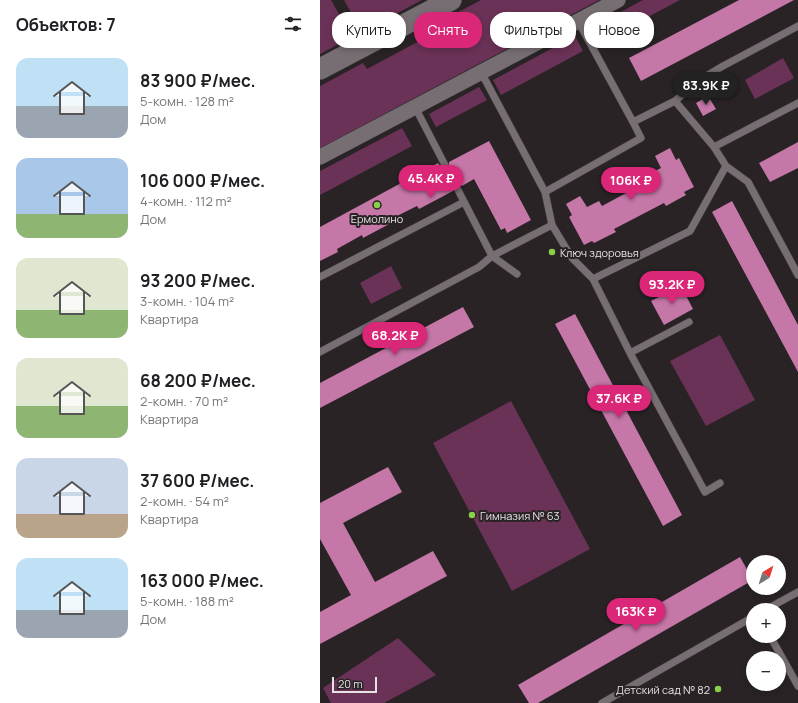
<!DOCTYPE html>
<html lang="ru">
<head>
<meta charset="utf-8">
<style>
  :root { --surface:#fff; --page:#f2f2f2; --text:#202124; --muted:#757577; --accent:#db2777 }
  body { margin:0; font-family:Manrope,sans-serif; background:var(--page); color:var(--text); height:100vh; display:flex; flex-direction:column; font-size:15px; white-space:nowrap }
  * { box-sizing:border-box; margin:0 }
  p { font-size:13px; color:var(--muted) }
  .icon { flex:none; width:22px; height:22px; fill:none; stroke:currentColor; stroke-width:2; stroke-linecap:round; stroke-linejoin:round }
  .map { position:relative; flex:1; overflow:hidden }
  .panel { display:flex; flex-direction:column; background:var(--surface); width:320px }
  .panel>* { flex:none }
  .hud { position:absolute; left:12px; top:12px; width:380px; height:36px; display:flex; gap:8px }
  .needle { width:26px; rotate:38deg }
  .tools { position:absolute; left:426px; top:555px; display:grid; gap:8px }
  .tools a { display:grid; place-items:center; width:40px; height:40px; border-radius:50%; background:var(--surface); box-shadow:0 2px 6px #0003; font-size:20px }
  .scale { position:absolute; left:12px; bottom:10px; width:45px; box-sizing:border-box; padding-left:4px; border:2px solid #e6e2e5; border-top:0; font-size:11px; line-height:14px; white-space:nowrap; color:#e6e2e5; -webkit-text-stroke:3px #292326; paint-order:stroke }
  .price { position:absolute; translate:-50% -34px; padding:0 9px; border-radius:14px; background:var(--accent); color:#fff; font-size:13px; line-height:26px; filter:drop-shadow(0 1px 2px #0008) }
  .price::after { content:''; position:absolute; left:50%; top:24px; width:12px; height:9px; margin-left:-6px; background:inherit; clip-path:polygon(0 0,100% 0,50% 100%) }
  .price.selected { background:#222; color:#fff }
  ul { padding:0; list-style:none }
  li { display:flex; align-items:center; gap:12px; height:100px; padding:0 16px }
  li span { display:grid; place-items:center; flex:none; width:112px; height:80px; border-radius:12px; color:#555 }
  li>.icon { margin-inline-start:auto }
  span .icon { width:48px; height:48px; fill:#fffc; stroke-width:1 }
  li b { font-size:17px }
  h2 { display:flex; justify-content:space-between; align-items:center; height:48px; padding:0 16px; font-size:17px }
  .tag { padding:0 14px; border-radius:16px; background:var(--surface); box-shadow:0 2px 6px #0003; font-size:14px; line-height:36px }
  .tag.selected { background:var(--accent); color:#fff }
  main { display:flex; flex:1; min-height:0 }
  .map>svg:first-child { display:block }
  .green { fill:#6a3256 }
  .building { fill:#c577a7 }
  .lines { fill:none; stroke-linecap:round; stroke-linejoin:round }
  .lane-casing { stroke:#443f42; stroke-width:8 }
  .street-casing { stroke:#443f42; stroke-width:16 }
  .secondary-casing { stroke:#443f42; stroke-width:22 }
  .lane { stroke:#766e72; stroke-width:7 }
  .street { stroke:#766e72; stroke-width:15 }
  .secondary { stroke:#766e72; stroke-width:21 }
  .poi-dot { fill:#89cf48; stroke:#292326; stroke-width:1.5 }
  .labels { text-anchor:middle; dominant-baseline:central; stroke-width:4; stroke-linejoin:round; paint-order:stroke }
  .poi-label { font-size:11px; fill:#e6e2e5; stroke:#292326; text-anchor:start }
</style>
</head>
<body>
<main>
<section class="panel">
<h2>Объектов: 7<svg class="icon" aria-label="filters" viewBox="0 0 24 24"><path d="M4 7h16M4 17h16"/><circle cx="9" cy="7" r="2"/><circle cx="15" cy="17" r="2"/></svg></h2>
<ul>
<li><span style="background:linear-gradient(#bfe0f5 60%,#9aa5b1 0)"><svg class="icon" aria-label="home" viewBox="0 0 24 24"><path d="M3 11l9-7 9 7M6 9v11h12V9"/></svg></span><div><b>83 900 ₽/мес.</b><p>5-комн. · 128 m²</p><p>Дом</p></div></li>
<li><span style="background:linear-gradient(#a9c7e8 70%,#8fb573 0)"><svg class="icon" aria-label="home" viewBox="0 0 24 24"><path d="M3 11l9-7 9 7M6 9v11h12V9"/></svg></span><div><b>106 000 ₽/мес.</b><p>4-комн. · 112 m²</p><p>Дом</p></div></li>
<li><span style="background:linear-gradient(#dfe7d0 65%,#8fb573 0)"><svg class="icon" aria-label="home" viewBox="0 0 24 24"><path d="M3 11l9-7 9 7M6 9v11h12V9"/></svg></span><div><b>93 200 ₽/мес.</b><p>3-комн. · 104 m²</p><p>Квартира</p></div></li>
<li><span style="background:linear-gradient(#dfe7d0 60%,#8fb573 0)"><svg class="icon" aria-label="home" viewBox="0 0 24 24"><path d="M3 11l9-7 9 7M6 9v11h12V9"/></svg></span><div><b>68 200 ₽/мес.</b><p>2-комн. · 70 m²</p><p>Квартира</p></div></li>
<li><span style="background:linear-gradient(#c9d6e8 70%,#b9a48a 0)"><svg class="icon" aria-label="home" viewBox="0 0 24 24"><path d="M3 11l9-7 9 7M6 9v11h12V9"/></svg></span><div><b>37 600 ₽/мес.</b><p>2-комн. · 54 m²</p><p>Квартира</p></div></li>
<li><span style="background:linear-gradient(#bfe0f5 65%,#9aa5b1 0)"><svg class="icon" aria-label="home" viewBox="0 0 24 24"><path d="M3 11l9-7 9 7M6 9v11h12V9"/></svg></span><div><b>163 000 ₽/мес.</b><p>5-комн. · 188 m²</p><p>Дом</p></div></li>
</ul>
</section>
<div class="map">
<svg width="478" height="703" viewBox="0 0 478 703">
  <rect width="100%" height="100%" fill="#292326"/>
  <path class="green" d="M0,0H11L32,37L0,54Z
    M24,0H102L42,32Z
    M161,0H279L0,148V86L43,63L47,69L131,24L127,18Z
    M323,0H360L277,44L269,29Z
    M255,36L263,51L181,95L173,80Z
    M463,58L474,78L435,99L425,80Z
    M159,87L167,100L116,127L109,114Z
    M82,128L92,146L0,195V171Z
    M71,266L82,288L51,304L40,283Z
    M400,335L435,400L386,426L350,361Z
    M191,401L270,549L192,591L113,443Z
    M78,638L116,675L64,703H11L3,688Z"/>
  <path class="building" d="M419,0H474L321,81L309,58Z
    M388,96L396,109L383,116L376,103Z
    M169,141L211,220L187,233L185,228L181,230L154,179L142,186L138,183L134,184L132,187L133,191L99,209L97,206L73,218L75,221L43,238L42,235L17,249L18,252L0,261V227L118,163L122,169L127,170L129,167V162Z
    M478,142V168L450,182L439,163Z
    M350,148L356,160L359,158L374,187L364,192L366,195L346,206L344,203L294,229L296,232L274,243L272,241L264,245L249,217L252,215L246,204L260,196L267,207L279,201L282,206L332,179L329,174L341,168L335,156Z
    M412,201L478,325V372L392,212Z
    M361,286L373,309L344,325L331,301Z
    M143,307L154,327L0,408V383Z
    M255,314L362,515L343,526L235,324Z
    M68,467L82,492L23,523L55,582L113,551L127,576L0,644V612L31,595L0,539V503Z
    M420,557L433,580L218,703H209L198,685Z"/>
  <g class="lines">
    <g class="lane-casing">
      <path id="lane" d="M258,21L313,122L355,101L378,81L403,66L478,26
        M161,72L225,192L232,225L252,258L273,279L310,353L385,492L400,483
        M95,107L125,165
        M394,147L478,103
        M406,166L428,182L478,275
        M137,188L172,256L197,274
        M225,192L321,138L313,122
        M0,277L144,202
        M273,279L370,231L406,166L394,147L355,101
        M0,352L159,267L172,256L232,225
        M310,353L369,322
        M445,610L478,592
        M450,636L478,686
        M282,703L433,617"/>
    </g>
    <g class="street-casing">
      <path id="street" d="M0,157L298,0"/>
    </g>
    <g class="secondary-casing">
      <path id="secondary" d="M0,69L131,0"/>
    </g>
    <use href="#lane" class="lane"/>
    <use href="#street" class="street"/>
    <use href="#secondary" class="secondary"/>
  </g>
  <g class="poi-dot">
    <circle cx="57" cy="205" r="4"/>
    <circle cx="232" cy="252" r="4"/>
    <circle cx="152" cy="515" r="4"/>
    <circle cx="398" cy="689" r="4"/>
  </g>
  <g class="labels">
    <g class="poi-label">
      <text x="57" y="218" text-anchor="middle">Ермолино</text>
      <text x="240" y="252">Ключ здоровья</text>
      <text x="160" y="515">Гимназия № 63</text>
      <text x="390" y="689" text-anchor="end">Детский сад № 82</text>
    </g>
  </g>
</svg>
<div class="tools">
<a><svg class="needle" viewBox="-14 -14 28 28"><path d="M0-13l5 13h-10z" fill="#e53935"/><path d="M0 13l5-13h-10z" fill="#757577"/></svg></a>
<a>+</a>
<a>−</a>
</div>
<div class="scale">20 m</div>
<b class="price selected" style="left:386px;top:106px">83.9K ₽</b>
<b class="price" style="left:111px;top:199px">45.4K ₽</b>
<b class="price" style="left:311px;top:201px">106K ₽</b>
<b class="price" style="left:352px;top:305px">93.2K ₽</b>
<b class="price" style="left:75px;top:356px">68.2K ₽</b>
<b class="price" style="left:299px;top:419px">37.6K ₽</b>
<b class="price" style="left:316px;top:632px">163K ₽</b>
<div class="hud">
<a class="tag">Купить</a>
<a class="tag selected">Снять</a>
<a class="tag">Фильтры</a>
<a class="tag">Новое</a>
</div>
</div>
</main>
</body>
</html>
